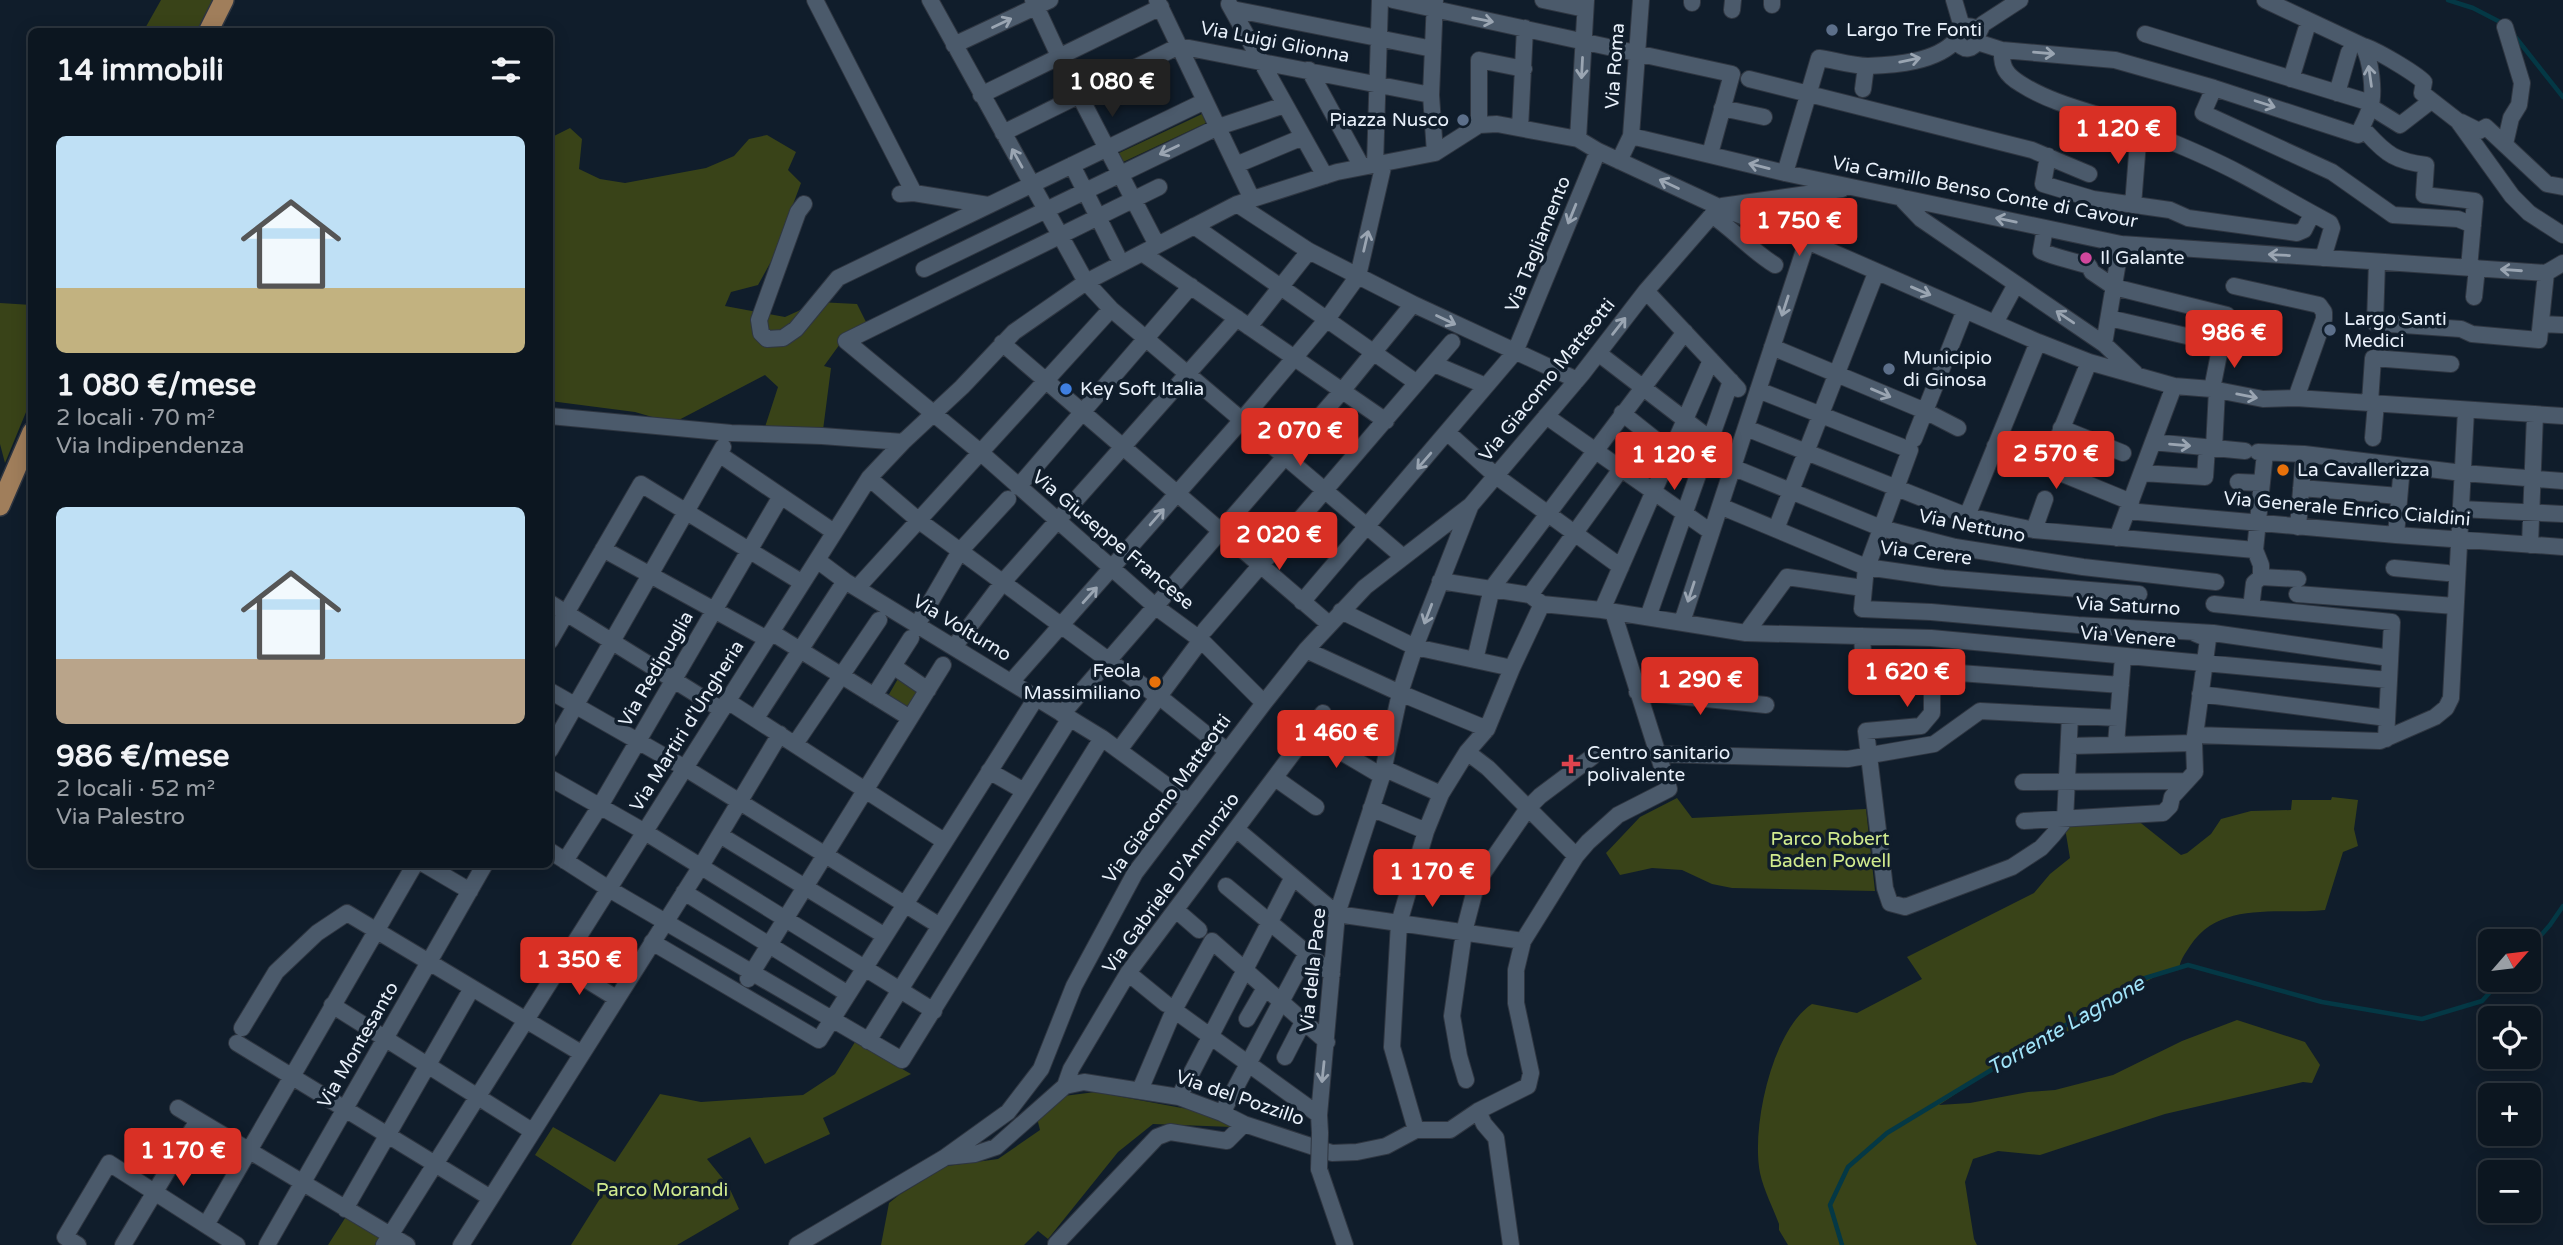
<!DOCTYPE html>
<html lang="it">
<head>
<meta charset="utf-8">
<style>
  :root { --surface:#0c1620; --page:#151f29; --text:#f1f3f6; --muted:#9a9fa5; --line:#2c353e; --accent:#d93025 }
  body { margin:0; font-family:"Varela Round",sans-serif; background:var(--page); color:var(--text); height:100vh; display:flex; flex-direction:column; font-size:26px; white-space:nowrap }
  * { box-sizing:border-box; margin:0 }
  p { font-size:23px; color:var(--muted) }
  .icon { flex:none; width:38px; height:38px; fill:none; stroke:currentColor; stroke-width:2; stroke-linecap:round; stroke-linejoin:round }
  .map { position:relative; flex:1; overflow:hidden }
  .sheet { position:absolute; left:28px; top:28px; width:525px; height:840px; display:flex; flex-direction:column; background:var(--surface); border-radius:10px; box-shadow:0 4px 18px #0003,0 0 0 2px var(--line) }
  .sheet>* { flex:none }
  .needle { width:46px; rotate:62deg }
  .tools { position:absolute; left:2478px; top:929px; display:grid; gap:14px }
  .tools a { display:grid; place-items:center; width:63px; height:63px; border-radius:10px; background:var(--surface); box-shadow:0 4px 18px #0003,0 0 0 2px var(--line); font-size:35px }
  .price { position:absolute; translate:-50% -60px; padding:0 16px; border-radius:7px; background:var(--accent); color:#fff; font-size:23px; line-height:46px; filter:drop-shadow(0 2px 4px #0008) }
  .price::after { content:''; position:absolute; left:50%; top:42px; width:21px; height:16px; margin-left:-10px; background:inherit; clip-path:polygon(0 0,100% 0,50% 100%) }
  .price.selected { background:#222; color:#fff }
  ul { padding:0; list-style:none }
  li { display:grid; align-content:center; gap:14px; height:371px; padding:0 28px }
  li span { display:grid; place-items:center; height:217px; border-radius:10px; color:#555 }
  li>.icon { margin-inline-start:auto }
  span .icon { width:126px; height:126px; fill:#fffc; stroke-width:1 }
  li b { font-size:30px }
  h2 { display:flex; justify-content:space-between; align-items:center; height:84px; padding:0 28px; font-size:30px }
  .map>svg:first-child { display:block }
  .green { fill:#394318 }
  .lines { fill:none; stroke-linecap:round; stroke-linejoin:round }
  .stream { stroke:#043845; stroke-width:4.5 }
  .minor-casing { stroke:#2f3641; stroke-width:18 }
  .major-casing { stroke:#2f3641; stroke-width:22 }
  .minor { stroke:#4b5a6b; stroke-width:16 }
  .major { stroke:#a07e5b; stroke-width:19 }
  .minor-bridge-casing { stroke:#2f3641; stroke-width:18; stroke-linecap:butt }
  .minor-bridge { stroke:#4b5a6b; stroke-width:16 }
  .oneway { stroke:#9aa5b2 }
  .service-dot { fill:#5c6f8a; stroke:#101d2b; stroke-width:2.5 }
  .hotel-dot { fill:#d1479c; stroke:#101d2b; stroke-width:2.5 }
  .shop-dot { fill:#3f7fe0; stroke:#101d2b; stroke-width:2.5 }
  .food-dot { fill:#e8710a; stroke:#101d2b; stroke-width:2.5 }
  .health-dot { fill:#e0444e; stroke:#101d2b; stroke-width:2.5 }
  .labels { text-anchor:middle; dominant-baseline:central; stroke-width:7; stroke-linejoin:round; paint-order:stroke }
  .poi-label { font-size:19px; fill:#e8f0fa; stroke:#101d2b; text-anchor:start }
  .street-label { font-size:19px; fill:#e8f0fa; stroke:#101d2b }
  .park-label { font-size:19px; fill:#d1eb8e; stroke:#101d2b }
  .water-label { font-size:21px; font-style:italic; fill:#a1e4f9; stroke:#101d2b }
</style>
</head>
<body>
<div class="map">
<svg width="2563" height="1245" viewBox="0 0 2563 1245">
  <rect width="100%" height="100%" fill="#101d2b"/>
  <path class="green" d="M161,0H220L204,31L143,32Z
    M1202,114L1206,123L1121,163L1117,154Z
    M570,128L582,139L579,169L600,179L625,183L706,168L734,156L749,139L767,135L796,152L788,170L801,183L773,258L758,285L731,292L725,306L785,317L818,302L857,304L867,324L845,337L824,366L831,368L823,430L765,427L778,387L765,375L673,423L635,412L550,401V138Z
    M0,303L32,305L31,400L5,463L0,444Z
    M899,677L920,690L908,709L888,696Z
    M2332,797L2358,800L2354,829L2358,846L2343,852L2325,910C2279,915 2220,900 2190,946C2184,955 2180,960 2179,970L2163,972L2110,1002L2058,1038L2015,1054L1939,1105L1970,1103L2028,1092L2055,1090L2113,1075L2182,1041L2237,1020L2305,1042L2320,1065L2312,1083L2303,1082L2165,1114L2040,1155L1998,1151L1973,1159L1965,1182L1974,1239L1977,1245H1788L1779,1230V1224C1773,1208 1764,1191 1760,1173C1751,1128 1772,1030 1812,1004L1857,1013L1922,979L1907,957L2034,893L2050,874L2070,858L2064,822L2101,825L2137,820L2181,855L2187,853L2211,834L2221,819L2251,811L2291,810L2292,800H2331Z
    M1677,798L1692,818L1866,809L1875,891L1732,888L1712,884L1682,870L1652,868L1620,875L1606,853L1640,817Z
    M855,1042L911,1074L823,1118L830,1134L765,1164L750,1137L707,1159L728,1185L739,1209L677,1245H571L601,1197L535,1155L553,1127L615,1162L660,1094L701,1102L803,1095L835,1074Z
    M1095,1092L1220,1115L1232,1127L1153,1124L1118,1152L1048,1239L1038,1231L1024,1245H881L889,1203L899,1195L947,1166L998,1159L1040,1130L1037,1118L1064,1096Z
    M347,1215L384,1237L377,1245H328Z"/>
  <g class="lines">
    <path class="stream" d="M2448,0L2473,8L2502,23
      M2513,34L2563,97
      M2529,949L2550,925L2563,906
      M1842,1245L1830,1205L1848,1167L1887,1133L2142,979L2188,965L2322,1002L2422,1019L2482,1001L2501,980"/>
    <g class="minor-casing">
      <path id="minor" d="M815,0L914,193
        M930,0L1086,282L1111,309L1402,556
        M1033,0L1059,56L1157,245
        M1157,0L1252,199
        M1393,0L1732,74L1710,154
        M1543,0L1585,9
        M1954,0L1962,27
        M2265,0L2363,46C2375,49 2415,73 2424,82L2422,93L2458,121L2512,196L2529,213L2563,235
        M1692,3V0
        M1229,4L1325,176
        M1772,5V0
        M1232,9L1433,49
        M1732,10L1733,0
        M2505,27L2522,83L2519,105L2511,118L2505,144
        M1978,34L1983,24L2020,0
        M2145,34L2371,103
        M1956,40C1973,67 1992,20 1962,27
        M1977,42L2002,50L2115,60L2214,88L2358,135C2362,126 2367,117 2370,108C2375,93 2371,60 2363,46
        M954,45L1050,0
        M2002,50C2001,67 2006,75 2021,84C2057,107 2103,114 2142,130C2175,143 2209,157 2241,174C2271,190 2300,207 2330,223L2332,228L2323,258
        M1309,70L1362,167
        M1749,79L2032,150L2089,174
        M2291,79L2306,30
        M2214,88L2203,113L2332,172L2393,215L2458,219L2473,225
        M1863,89L1866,66
        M2337,93L2349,52
        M981,95L1161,7
        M2371,107L2400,125L2431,101
        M1722,108L1764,117
        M2461,122L2479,131L2486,127L2547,184L2563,187
        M1479,125V60L1524,69
        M1520,128L1525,28
        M1003,133L1179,46L1431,95
        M2367,133C2387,155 2396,161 2426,165L2424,195L2475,201L2469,268
        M1631,136L1785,173L2121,244L2546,273
        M1578,139L1586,0
        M1435,153L1431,95L1435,0
        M2048,156L2043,184L2093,199L2170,210L2188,218L2297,233L2304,230L2312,214
        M1619,161L1631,136L1641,0
        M1072,165L1117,255
        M1236,165L1303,137
        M1375,165L1380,0
        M1785,173L1819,58C1834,60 1852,66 1868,66C1895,65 1937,62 1956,40
        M1159,187L846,341L980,452L1156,607L1201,640L1264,703
        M900,194L914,193L988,205
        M1900,197L1921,219L2104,344L2135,373
        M804,204L798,212L759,320L761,333L767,339L783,338L796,329L838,278L1205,101
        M1237,204L1309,251L1413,304L1577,380
        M2133,205L2139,129
        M1722,206L1842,189
        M1713,216C1735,231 1752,251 1775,265
        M1194,226L1417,383
        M2045,228L2041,251C2056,258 2072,260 2089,266L2092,272L2114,287L2227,315
        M1142,253L1386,421
        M2377,262L2375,323L2461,329L2472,334L2539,340L2546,273
        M924,269L1218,127L1285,105
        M2546,273L2563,263
        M2234,286L2319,305L2324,312V319L2296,398
        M1646,291L1738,389
        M2474,297L2477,268
        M2109,318L2221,344L2212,389
        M1995,323L2016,284
        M2541,324L2563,325
        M1249,327L1309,251
        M1002,343L1329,624
        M2104,344L2121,244
        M1772,347L1925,411L1958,428
        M1598,353L1710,439
        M1434,364L1486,386
        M1758,390L1910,450L1870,559
        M2370,402L2373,358L2451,364
        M1622,413L1671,452
        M550,416L731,433L822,436L903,442
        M1546,416L1711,532
        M1746,428L1967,516L2034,530L2255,550
        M2061,428L2123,453
        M1448,433L1496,476L1621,567
        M2373,438L2376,403
        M1914,439L1965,310
        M2153,442L2245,451
        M1995,446L2131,502
        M2214,448L2217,390
        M2258,452L2304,454L2463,473L2563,481
        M719,454L834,532
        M1732,467L1881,528L1955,547L2083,567L2216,582
        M2046,467L2089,362
        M2142,473L2205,477L2207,447
        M869,478L918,520L1161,699
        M2238,482L2262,483
        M1018,487L1191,286
        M2301,488L2399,496
        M1720,506L1866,567L1943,578L2139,594
        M2461,509L2563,514
        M2127,511L2396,535L2563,547
        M1967,516L2038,342
        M2298,527L2304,454
        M1776,529L1876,273
        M2034,530L2045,499
        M2396,535L2402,466
        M2117,538L2174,386
        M2530,545L2535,414
        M603,549L767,639
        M817,560L845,581L1102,738L1189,802
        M1866,567L1862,609L1931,612L2078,625L2213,633L2390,658
        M2394,568L2447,573
        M2261,577L2298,579
        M1440,581L1530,595L1542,604L1602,610L1746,633L1931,638L2389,680
        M857,588L1111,309
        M2297,594L2455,606
        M1530,595L1647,433
        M1302,602L1515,352L1598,151
        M550,603L722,710
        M2214,604L2392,622L2386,739
        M2251,608L2254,583L2261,577V565L2255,550L2265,453
        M1602,610L1711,360
        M1341,611L1415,647L1512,668
        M1648,617L1731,381
        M1682,622L1807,241
        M917,625L960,551L1008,499
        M1205,630L1452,342
        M771,632L910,718
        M1746,633L1787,577L1863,588
        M1862,636L1864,669L1932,671L2121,685
        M550,641L641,484L801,582
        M954,647L1003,582L1237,318
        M1306,650L1400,693L1487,729
        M1475,660L1492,588L1685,332
        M893,666L928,690
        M1932,671V713L1921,726L1866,731L1885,888L1890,903L1905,907L2012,867L2041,848L2053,835L2065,820L2070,716
        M1011,682L1241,421L1327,319L1358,276L1384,163
        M550,691L685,768L940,926
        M1637,692L1766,705
        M2200,694L2387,718
        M874,696L911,638
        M729,702L944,841
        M1166,702L1227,751
        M1062,714L1342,391L1413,304
        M756,718L845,581
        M1309,733L1382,776
        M2195,735L2380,741L2435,717L2446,708L2451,698L2466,410
        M795,744L879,620
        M2116,744L2123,657
        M2069,746L2194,743
        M550,750L723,447
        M1119,750L1201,640
        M1467,752L1488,768L1576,856
        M1657,754L1848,759L1934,744L1980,711L2118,718
        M1383,768L1441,794
        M989,771L1024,791
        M550,778L645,832L934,1011
        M1275,778L1316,807
        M2023,782L2187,781
        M1371,808L1426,831
        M2024,821L2163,813L2170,806L2172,797L2195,772L2194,743L2208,639L2194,633
        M1236,829L1337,914L1523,941
        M720,835L885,936
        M550,851L609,889L902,1060L1102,738
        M565,861L600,806L781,496
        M424,864L470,891
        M1226,886L1332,974
        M684,892L848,994
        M1176,910L1199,930
        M652,942L819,1040L1036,698
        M561,964L616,998
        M1128,973L1166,1004
        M748,979L943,665
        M332,1005L532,1131
        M1174,1010L1319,1115
        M1247,1019L1265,988
        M242,1028L276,972L317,933L347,913L581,1053
        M868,1041L1070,718
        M237,1043L489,1197
        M1285,1057L1303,1022
        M1466,1080L1459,1056L1452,1016L1464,932L1477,882L1528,808L1540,796L1592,757
        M1065,1086L1071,1069L1128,973L1323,713
        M1140,1090L1174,1010L1212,941L1327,1042
        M1179,1097L1293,877
        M178,1108L407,1245
        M1478,1111L1484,1124L1496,1138L1511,1245
        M1222,1113L1307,953
        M1416,1130L1392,1047L1399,923L1426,831L1441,794L1467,752L1487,729L1512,668L1542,604
        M1320,1133L1319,1115L1337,914L1382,776L1400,693L1415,647L1470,507
        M946,1157L975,1154L996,1147L1065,1086L1084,1082L1179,1097L1222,1113L1244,1124L1332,1153L1357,1152L1386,1146L1416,1130H1450L1478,1111L1528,1086L1531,1073L1516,1003V970L1523,941L1576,856L1588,842L1618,815L1669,789L1613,612
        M1319,1169L1345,1245
        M345,1209L472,988
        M206,1225L415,864
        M1056,1244L1157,1137L1170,1132L1227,1141L1244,1124
        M78,1245L65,1237L109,1163L237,1245
        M123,1245L198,1120
        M267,1245L485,864
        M384,1245L685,768L869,478L903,442L962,387L1014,332L1086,282L1237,204L1337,172L1435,153L1479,125L1497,124L1578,139L1598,151L1719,207L1807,241L2038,342L2089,362L2174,386L2212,389L2263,399L2296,398L2563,416
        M461,1245L701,866L780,734
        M797,1245L944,1158L1008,1112L1041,1069L1074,986L1135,873L1264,703L1306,650L1365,587L1471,505L1582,374L1646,291L1719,207"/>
    </g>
    <g class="major-casing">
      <path id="major" d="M208,32L224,0
        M0,506L32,432"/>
    </g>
    <use href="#minor" class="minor"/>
    <use href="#major" class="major"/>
    <g class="minor-bridge-casing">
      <path id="minor-bridge" d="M1319,1169L1320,1133"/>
    </g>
    <use href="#minor-bridge" class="minor-bridge"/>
  </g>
  <defs><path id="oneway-shaft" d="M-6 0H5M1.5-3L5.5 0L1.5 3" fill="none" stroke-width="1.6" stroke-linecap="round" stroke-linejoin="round" transform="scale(1.75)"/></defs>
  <g class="oneway">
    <use href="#oneway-shaft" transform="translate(1483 20) rotate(11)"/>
    <use href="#oneway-shaft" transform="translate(1002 23) rotate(-25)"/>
    <use href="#oneway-shaft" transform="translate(2044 53) rotate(5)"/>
    <use href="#oneway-shaft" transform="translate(1910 60) rotate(-12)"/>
    <use href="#oneway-shaft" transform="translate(1582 68) rotate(93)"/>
    <use href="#oneway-shaft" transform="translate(2370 76) rotate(-98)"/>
    <use href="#oneway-shaft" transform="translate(2265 104) rotate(18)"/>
    <use href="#oneway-shaft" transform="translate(1169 150) rotate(155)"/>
    <use href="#oneway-shaft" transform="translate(1017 158) rotate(-119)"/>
    <use href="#oneway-shaft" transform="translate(1759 166) rotate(-166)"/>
    <use href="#oneway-shaft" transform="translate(1669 184) rotate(-155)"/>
    <use href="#oneway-shaft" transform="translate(1572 214) rotate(112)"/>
    <use href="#oneway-shaft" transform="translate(2006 220) rotate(-168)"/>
    <use href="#oneway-shaft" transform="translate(1366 241) rotate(-77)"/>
    <use href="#oneway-shaft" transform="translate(2279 255) rotate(-177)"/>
    <use href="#oneway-shaft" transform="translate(2511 270) rotate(-176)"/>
    <use href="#oneway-shaft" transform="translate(1921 291) rotate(23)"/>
    <use href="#oneway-shaft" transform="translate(1785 306) rotate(108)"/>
    <use href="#oneway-shaft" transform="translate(2065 317) rotate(-146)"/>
    <use href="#oneway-shaft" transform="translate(1446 320) rotate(25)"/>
    <use href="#oneway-shaft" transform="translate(1619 326) rotate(-52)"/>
    <use href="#oneway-shaft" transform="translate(1881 393) rotate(23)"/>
    <use href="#oneway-shaft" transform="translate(2247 396) rotate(11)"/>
    <use href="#oneway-shaft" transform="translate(2180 445) rotate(5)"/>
    <use href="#oneway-shaft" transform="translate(1424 461) rotate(131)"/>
    <use href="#oneway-shaft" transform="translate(1157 517) rotate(-49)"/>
    <use href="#oneway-shaft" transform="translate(1691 592) rotate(108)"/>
    <use href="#oneway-shaft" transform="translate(1090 595) rotate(-48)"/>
    <use href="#oneway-shaft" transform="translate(1428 614) rotate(111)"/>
    <use href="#oneway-shaft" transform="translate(1323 1072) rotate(96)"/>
  </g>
  <g class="service-dot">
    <circle cx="1832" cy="30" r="7"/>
    <circle cx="1463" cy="120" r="7"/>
    <circle cx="2330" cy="330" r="7"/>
    <circle cx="1889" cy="369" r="7"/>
  </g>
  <circle class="hotel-dot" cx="2086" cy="258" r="7"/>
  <circle class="shop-dot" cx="1066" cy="389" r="7"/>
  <g class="food-dot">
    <circle cx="2283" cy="470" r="7"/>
    <circle cx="1155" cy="682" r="7"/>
  </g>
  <path class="health-dot" d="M1567.5 753.5h7v7h7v7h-7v7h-7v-7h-7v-7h7z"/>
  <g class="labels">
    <g class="poi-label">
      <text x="1846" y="30">Largo Tre Fonti</text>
      <text x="1449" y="120" text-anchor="end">Piazza Nusco</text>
      <text x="2100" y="258">Il Galante</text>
      <text x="2344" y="319">Largo Santi<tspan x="2344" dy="22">Medici</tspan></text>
      <text x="1903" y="358">Municipio<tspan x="1903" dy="22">di Ginosa</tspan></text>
      <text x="1080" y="389">Key Soft Italia</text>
      <text x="2297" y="470">La Cavallerizza</text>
      <text x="1141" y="671" text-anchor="end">Feola<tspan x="1141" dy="22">Massimiliano</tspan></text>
      <text x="1587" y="753">Centro sanitario<tspan x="1587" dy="22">polivalente</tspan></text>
    </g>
    <g class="street-label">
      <text transform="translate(1275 42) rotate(11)">Via Luigi Glionna</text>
      <text transform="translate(1615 66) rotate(-86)">Via Roma</text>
      <text transform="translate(1985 192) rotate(11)">Via Camillo Benso Conte di Cavour</text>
      <text transform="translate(1538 244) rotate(-68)">Via Tagliamento</text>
      <text transform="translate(1547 380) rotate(-51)">Via Giacomo Matteotti</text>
      <text transform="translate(2347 509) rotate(5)">Via Generale Enrico Cialdini</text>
      <text transform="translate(1972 526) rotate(11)">Via Nettuno</text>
      <text transform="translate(1113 540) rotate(40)">Via Giuseppe Francese</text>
      <text transform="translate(1926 553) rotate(7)">Via Cerere</text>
      <text transform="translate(2128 606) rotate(3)">Via Saturno</text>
      <text transform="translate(962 628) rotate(31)">Via Volturno</text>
      <text transform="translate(2128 637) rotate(5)">Via Venere</text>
      <text transform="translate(656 669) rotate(-60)">Via Redipuglia</text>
      <text transform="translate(687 726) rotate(-58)">Via Martiri d'Ungheria</text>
      <text transform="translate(1167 799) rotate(-54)">Via Giacomo Matteotti</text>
      <text transform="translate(1171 883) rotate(-54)">Via Gabriele D'Annunzio</text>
      <text transform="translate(1313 970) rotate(-84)">Via della Pace</text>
      <text transform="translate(358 1045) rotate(-60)">Via Montesanto</text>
      <text transform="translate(1240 1098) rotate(19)">Via del Pozzillo</text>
    </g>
    <g class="park-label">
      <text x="1830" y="839">Parco Robert<tspan x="1830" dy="22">Baden Powell</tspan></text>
      <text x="662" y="1190">Parco Morandi</text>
    </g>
    <g class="water-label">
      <text transform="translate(2066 1026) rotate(-30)">Torrente Lagnone</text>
    </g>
  </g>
</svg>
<div class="tools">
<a><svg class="needle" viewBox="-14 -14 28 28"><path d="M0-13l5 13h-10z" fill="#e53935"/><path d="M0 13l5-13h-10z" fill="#9a9fa5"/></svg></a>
<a><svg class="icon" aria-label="locate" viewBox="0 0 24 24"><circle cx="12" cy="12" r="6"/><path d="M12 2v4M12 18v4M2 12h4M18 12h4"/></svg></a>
<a>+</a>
<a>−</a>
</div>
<b class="price selected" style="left:1112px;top:119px">1 080 €</b>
<b class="price" style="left:2118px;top:166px">1 120 €</b>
<b class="price" style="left:1799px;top:258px">1 750 €</b>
<b class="price" style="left:2234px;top:370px">986 €</b>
<b class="price" style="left:1300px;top:468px">2 070 €</b>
<b class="price" style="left:2056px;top:491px">2 570 €</b>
<b class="price" style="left:1674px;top:492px">1 120 €</b>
<b class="price" style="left:1279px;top:572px">2 020 €</b>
<b class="price" style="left:1907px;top:709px">1 620 €</b>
<b class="price" style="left:1700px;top:717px">1 290 €</b>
<b class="price" style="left:1336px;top:770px">1 460 €</b>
<b class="price" style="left:1432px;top:909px">1 170 €</b>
<b class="price" style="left:579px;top:997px">1 350 €</b>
<b class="price" style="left:183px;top:1188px">1 170 €</b>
<section class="sheet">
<h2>14 immobili<svg class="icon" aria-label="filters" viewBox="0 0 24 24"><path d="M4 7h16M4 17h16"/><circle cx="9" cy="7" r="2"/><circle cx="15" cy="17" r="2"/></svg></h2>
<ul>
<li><span style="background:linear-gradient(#bfe0f5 70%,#c2b280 0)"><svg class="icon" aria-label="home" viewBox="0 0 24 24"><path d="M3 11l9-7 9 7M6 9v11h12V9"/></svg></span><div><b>1 080 €/mese</b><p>2 locali · 70 m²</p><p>Via Indipendenza</p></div></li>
<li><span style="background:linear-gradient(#bfe0f5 70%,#b9a48a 0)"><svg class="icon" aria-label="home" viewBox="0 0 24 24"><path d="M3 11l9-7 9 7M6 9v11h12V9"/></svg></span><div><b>986 €/mese</b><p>2 locali · 52 m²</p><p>Via Palestro</p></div></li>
</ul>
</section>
</div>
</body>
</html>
